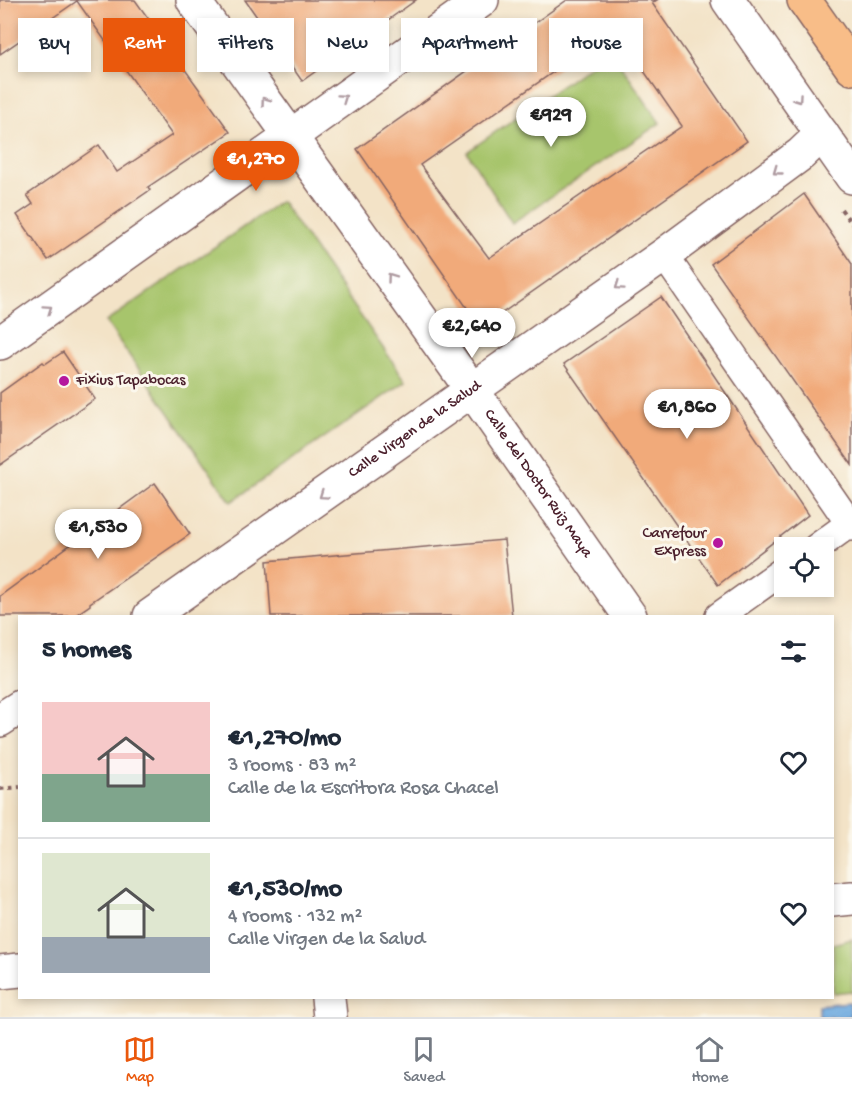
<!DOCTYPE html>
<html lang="en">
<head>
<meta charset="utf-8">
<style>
  :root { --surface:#fff; --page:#f2f2f3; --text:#1f2937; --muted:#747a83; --line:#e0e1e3; --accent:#ea580c }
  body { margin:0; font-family:"Gochi Hand",sans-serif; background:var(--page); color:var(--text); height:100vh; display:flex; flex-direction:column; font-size:22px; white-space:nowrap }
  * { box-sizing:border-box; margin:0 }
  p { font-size:20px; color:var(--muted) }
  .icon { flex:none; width:33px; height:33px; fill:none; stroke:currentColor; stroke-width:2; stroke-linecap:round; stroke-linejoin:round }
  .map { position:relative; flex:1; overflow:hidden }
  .sheet { position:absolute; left:18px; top:615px; width:816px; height:384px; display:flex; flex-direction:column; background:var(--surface); border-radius:0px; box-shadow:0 3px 9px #0003 }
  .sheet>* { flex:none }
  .banner { position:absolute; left:18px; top:18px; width:816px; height:54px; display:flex; gap:12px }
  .tools { position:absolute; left:774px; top:537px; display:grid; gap:12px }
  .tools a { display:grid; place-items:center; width:60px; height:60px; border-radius:0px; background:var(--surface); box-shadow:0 3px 9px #0003; font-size:30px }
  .price { position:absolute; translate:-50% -51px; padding:0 14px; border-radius:21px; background:#fff; color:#222; font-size:20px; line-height:39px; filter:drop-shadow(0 2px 3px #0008) }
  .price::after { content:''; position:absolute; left:50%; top:36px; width:18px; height:14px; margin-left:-9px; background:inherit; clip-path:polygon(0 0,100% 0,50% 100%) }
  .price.on { background:var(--accent); color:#fff }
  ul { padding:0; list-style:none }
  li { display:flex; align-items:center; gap:18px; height:150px; padding:0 24px }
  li+li { border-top:2px solid var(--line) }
  li span { display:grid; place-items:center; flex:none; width:168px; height:120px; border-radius:0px; color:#555 }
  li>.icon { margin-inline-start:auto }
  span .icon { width:72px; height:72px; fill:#fffc; stroke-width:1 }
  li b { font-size:26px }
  h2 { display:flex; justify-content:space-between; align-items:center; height:72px; padding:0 24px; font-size:26px }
  .pill { padding:0 21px; border-radius:0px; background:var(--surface); box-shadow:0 3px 9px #0003; font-size:21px; line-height:54px }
  .pill.on { background:var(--accent); color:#fff }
  .menu { display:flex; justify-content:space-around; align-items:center; height:84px; border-top:2px solid var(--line); background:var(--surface); font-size:16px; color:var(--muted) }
  .menu a { display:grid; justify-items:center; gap:3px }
  .menu .on { color:var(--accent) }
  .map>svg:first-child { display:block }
  .green { fill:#a7c56c; stroke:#78724c; stroke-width:1.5 }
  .water { fill:#6eaadf; stroke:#5c6485; stroke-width:1.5 }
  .building { fill:#f1aa7a; fill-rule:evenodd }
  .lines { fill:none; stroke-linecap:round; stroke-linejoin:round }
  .pedestrian-casing { stroke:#856462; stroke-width:30 }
  .minor-casing { stroke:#856462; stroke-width:36 }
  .tertiary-casing { stroke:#856462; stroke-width:36 }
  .primary-casing { stroke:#856462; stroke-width:36 }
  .path { stroke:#856462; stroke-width:4; stroke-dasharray:4.5 4.5; stroke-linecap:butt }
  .pedestrian { stroke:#fff; stroke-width:27 }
  .minor { stroke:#fff; stroke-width:33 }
  .tertiary { stroke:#fff; stroke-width:33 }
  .primary { stroke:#f8bd88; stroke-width:33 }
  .oneway { stroke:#ae9aa0 }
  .poi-dot { fill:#b5179e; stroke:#fbf7ec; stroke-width:2 }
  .labels { text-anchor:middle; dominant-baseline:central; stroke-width:6; stroke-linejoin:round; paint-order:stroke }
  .poi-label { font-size:16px; fill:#4a1f2b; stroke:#fbf7ec; text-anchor:start }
  .street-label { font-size:16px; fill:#4a1f2b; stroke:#fbf7ec }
</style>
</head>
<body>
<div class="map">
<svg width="852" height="1017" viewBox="0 0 852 1017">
  <rect width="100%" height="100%" fill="#fbf7ec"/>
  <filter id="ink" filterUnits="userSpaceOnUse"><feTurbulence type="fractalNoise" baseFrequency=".0167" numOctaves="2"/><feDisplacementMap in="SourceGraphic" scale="12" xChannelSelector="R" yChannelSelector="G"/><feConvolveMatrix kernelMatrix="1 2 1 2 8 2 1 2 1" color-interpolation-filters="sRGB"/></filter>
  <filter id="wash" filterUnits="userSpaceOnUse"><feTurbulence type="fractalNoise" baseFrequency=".008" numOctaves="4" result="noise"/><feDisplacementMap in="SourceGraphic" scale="24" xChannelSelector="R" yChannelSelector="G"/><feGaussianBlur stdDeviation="1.35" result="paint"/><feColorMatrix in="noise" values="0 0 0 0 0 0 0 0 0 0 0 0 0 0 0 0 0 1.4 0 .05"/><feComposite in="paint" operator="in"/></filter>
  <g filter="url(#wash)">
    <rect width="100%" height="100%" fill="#f3e3c7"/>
    <path class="green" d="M611,51L660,123L512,223L467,152Z
      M281,201L406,381L231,502L106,322Z
      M852,939V993L851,991L833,993V944Z"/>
    <path class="water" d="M850,1002L851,1017H819V1005Z"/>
    <g id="blocks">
      <path class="building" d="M0,0H135L230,132L148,187L150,190L48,260L17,215L33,204L27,195L99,145L117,172L172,135L77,1L0,54Z
        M245,0H416L302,81Z
        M567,0H657L652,3L747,141L481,328L357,149ZM615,29L682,126L489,258L420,165Z
        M804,194L852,264V465L711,264Z
        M661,297L808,515L718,585L564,364Z
        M63,352L95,399L0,465V393L43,362L45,364Z
        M155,483L190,534L90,603V605L74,616H0V596Z
        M504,540L512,616H271L267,561Z"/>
    </g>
  </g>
  <g filter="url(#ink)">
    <use href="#blocks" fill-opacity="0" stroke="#856462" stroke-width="1.5"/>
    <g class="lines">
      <g class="pedestrian-casing">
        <path id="pedestrian" d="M664,255L852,527
          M816,548L849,524
          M719,616L784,570"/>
      </g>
      <g class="minor-casing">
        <g id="minor">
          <path id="s1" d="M193,0L472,390L630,616"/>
          <path d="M0,343L482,0"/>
          <path id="s2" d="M150,616L664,255L801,154L822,134"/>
          <path d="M0,720L20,707"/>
          <path d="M328,998L330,1017"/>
        </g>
      </g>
      <g class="tertiary-casing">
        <path id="tertiary" d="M728,0L852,177
          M832,900L852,898
          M0,972L20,970"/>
      </g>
      <g class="primary-casing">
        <path id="primary" d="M804,0L852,68"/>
      </g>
      <path class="path" d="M841,209L852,224
        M0,789L20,787"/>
      <use href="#pedestrian" class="pedestrian"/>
      <use href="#minor" class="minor"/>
      <use href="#tertiary" class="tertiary"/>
      <use href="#primary" class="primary"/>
    </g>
    <defs><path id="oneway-chevron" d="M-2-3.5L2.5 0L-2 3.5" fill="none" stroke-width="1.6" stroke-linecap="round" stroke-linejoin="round" transform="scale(1.5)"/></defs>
    <g class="oneway">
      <use href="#oneway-chevron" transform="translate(343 98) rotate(-35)"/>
      <use href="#oneway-chevron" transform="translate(798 99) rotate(55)"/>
      <use href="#oneway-chevron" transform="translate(265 101) rotate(-126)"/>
      <use href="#oneway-chevron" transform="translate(777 171) rotate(144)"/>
      <use href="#oneway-chevron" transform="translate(391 277) rotate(-126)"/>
      <use href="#oneway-chevron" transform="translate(619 286) rotate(145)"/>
      <use href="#oneway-chevron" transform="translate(48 309) rotate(-35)"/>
      <use href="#oneway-chevron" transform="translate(323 495) rotate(145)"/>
    </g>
  </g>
  <g class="poi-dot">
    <circle cx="64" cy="381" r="6"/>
    <circle cx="718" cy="543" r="6"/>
  </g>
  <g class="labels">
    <g class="poi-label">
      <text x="76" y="381">Fixius Tapabocas</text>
      <text x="706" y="534" text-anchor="end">Carrefour<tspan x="706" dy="18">Express</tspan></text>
    </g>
    <g class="street-label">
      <text stroke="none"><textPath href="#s2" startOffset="324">Calle Virgen de la Salud</textPath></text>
      <text stroke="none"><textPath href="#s1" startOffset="594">Calle del Doctor Ruiz Maya</textPath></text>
    </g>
  </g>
</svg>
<div class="tools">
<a><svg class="icon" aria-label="locate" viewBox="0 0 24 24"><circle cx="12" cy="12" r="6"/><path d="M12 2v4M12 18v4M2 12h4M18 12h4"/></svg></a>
</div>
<b class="price" style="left:551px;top:148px">€929</b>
<b class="price on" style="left:256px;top:192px">€1,270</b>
<b class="price" style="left:472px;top:359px">€2,640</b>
<b class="price" style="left:687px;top:440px">€1,860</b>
<b class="price" style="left:98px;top:560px">€1,530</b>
<div class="banner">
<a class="pill">Buy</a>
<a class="pill on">Rent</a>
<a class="pill">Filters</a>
<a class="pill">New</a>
<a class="pill">Apartment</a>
<a class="pill">House</a>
</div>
<section class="sheet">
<h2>5 homes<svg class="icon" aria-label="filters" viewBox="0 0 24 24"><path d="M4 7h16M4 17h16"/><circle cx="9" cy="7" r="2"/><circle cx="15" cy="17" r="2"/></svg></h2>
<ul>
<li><span style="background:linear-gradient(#f6c9c9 60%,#7fa58c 0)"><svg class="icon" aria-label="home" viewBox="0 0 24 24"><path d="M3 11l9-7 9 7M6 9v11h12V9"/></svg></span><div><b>€1,270/mo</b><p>3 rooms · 83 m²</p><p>Calle de la Escritora Rosa Chacel</p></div><svg class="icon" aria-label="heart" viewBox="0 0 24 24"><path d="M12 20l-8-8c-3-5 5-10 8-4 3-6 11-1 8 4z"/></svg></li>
<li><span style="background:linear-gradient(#dfe7d0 70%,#9aa5b1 0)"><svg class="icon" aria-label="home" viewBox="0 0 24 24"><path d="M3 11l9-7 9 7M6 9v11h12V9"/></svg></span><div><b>€1,530/mo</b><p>4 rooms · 132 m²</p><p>Calle Virgen de la Salud</p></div><svg class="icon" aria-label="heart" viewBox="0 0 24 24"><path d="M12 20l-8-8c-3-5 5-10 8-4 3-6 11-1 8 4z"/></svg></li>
</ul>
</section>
</div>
<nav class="menu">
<a class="on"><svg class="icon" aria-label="map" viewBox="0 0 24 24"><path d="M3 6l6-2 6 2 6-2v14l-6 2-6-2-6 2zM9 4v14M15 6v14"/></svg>Map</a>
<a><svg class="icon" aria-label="saved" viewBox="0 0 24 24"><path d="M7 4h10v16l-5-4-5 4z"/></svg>Saved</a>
<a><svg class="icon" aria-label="home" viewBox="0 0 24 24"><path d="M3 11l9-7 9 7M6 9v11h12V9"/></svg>Home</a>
</nav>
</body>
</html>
